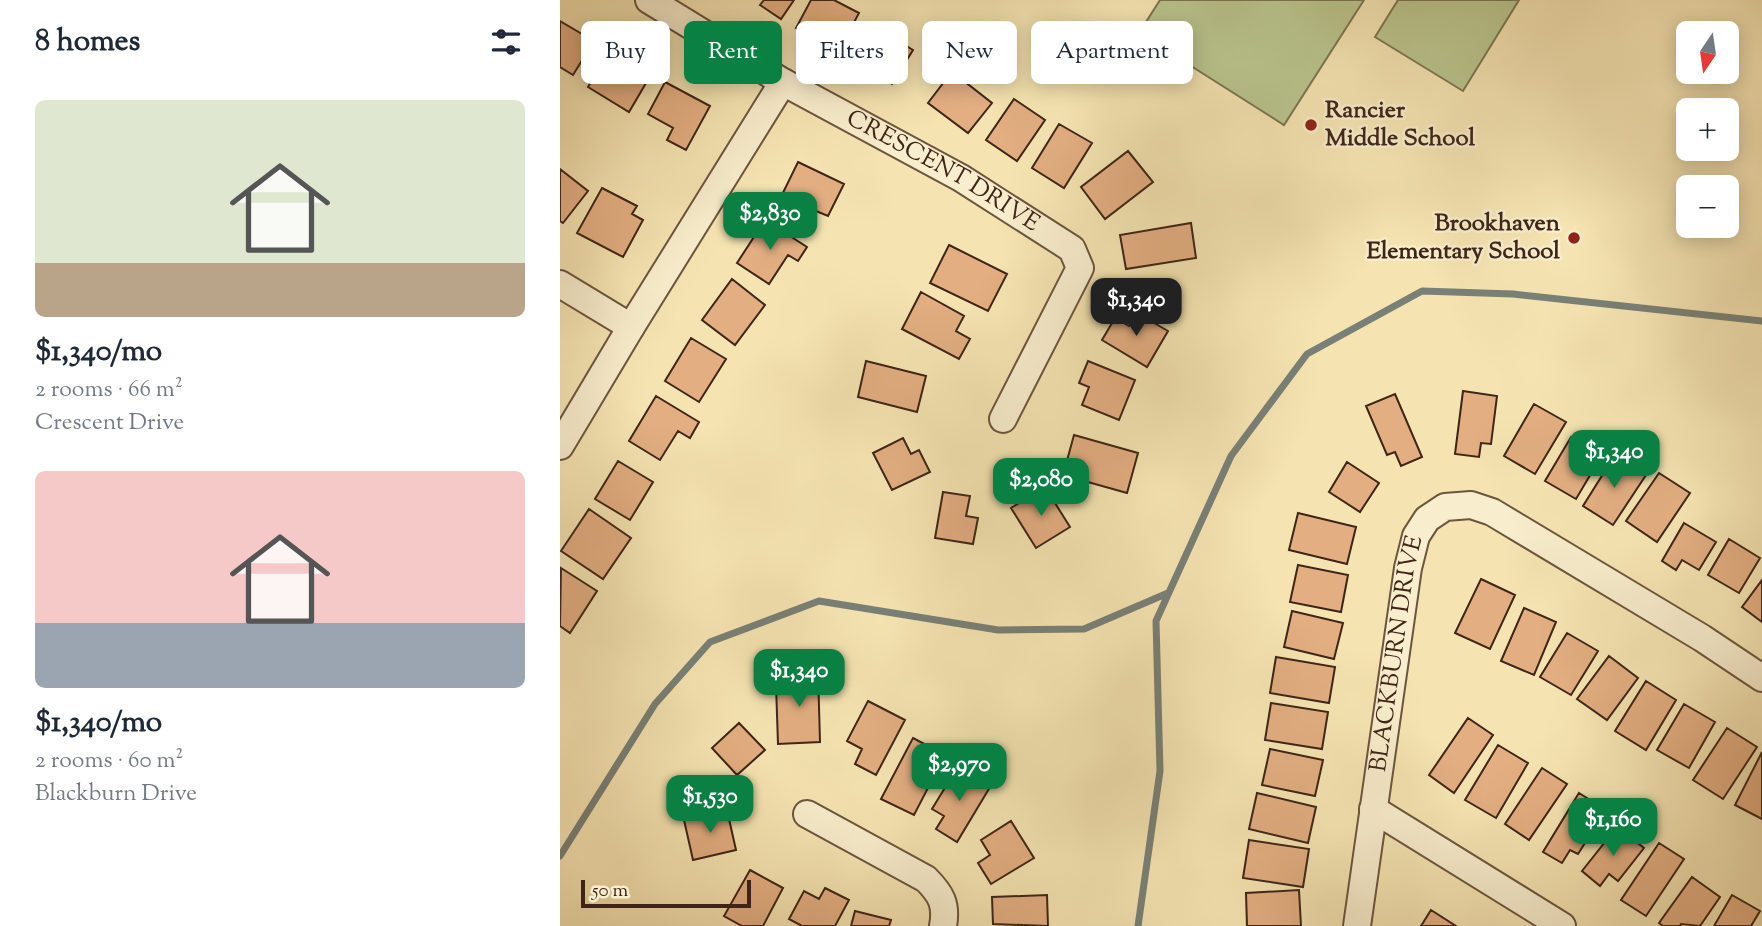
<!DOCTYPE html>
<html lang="en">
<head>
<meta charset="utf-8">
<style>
  :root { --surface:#fff; --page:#f2f2f3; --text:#1f2937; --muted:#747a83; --accent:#0b8043 }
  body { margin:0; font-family:"Sorts Mill Goudy",serif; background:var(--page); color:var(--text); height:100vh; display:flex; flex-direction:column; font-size:26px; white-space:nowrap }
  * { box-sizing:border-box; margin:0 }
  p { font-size:23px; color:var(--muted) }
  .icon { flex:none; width:38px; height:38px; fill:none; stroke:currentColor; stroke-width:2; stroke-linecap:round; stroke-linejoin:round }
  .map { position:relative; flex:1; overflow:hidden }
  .sheet { display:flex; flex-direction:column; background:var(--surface); width:560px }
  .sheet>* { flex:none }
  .top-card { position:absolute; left:21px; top:21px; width:665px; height:63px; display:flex; gap:14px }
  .needle { width:46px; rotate:193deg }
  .fabs { position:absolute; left:1116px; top:21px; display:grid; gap:14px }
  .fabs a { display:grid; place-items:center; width:63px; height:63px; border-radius:10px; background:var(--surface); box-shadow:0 4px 18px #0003; font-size:35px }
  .scale { position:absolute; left:21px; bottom:18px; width:170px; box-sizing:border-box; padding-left:7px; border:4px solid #3e2517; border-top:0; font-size:19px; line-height:24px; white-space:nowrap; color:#3e2517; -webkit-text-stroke:5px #f8edcd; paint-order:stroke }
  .price { position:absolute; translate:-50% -60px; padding:0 16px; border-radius:14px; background:var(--accent); color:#fff; font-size:23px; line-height:46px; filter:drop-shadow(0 2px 4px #0008) }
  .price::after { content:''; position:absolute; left:50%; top:42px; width:21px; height:16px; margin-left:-10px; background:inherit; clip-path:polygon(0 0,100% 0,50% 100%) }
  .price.active { background:#222; color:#fff }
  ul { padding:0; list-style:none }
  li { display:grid; align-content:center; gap:14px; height:371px; padding:0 35px }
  li span { display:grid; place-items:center; height:217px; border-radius:10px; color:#555 }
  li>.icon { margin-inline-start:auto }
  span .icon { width:126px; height:126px; fill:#fffc; stroke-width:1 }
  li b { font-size:30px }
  h2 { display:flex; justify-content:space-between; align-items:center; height:84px; padding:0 35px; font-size:30px }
  .chip { padding:0 24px; border-radius:10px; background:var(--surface); box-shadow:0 4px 18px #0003; font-size:24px; line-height:63px }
  .chip.active { background:var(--accent); color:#fff }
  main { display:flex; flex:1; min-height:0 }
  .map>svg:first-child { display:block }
  .green { fill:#bac58e; stroke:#7c7552; stroke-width:2 }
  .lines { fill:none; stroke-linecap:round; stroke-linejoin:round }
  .stream { stroke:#798077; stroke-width:7 }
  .building { fill:#e2ae82; stroke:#3e2517; stroke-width:2 }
  .street-casing { stroke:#6c553e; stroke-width:30 }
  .street { stroke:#f8edcd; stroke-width:26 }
  .poi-dot { fill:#8f2418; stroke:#f8edcd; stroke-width:2.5 }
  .labels { text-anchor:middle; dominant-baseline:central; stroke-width:5; stroke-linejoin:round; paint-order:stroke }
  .poi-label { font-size:24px; font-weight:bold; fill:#3e2517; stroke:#f8edcd; text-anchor:start }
  .street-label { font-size:24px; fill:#3e2517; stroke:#f8edcd }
</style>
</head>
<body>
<main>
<section class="sheet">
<h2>8 homes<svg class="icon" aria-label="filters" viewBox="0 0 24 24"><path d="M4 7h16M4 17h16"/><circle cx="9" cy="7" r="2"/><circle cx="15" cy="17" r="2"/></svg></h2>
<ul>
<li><span style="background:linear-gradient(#dfe7d0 75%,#b9a48a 0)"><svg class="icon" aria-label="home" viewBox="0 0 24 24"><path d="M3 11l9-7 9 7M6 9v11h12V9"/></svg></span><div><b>$1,340/mo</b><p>2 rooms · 66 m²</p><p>Crescent Drive</p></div></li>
<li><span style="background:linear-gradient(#f6c9c9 70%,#9aa5b1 0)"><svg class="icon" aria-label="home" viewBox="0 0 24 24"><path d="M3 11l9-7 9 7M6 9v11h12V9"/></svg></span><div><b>$1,340/mo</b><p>2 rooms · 60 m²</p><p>Blackburn Drive</p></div></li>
</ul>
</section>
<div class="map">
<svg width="1202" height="926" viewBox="0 0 1202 926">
  <rect width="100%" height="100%" fill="#f5e4b2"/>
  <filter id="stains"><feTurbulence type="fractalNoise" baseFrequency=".00286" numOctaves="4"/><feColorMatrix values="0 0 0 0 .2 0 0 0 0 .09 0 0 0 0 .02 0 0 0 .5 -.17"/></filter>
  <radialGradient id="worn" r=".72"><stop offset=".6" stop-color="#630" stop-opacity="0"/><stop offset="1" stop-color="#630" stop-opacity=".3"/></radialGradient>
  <path class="green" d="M600,0H804L724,125L579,33Z
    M838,0H959L903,91L815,37Z"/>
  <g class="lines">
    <path class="stream" d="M0,856L95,704L150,642L259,601L438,630L524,629L608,593
      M578,926L600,771L596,621L671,456L747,354L862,291L953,294L1202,321"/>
  </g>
  <path class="building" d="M204,0H234L221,19L200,5Z
    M251,0H274L299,13L279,51L236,28Z
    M0,21L34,41L13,75L0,67Z
    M310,24L353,50L332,84L289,58Z
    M52,47L78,63L71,74L86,83L69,112L28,87Z
    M397,65L409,74L404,81L432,103L408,133L368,103Z
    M105,82L150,106L126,150L107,140L113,128L88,114Z
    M454,99L485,120L457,161L426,140Z
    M499,124L532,143L504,188L472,168Z
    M568,151L593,182L545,219L521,187Z
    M238,162L284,184L268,216L256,211L249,224L216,207Z
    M0,169L28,191L3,223L0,221Z
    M42,188L77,206L72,214L83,220L63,257L17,233Z
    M205,220L247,247L238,261L228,255L209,284L177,263Z
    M631,223L636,258L566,269L560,235Z
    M389,245L447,274L428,311L370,283Z
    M172,279L205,305L175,345L142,320Z
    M361,292L404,316L396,331L410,339L399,359L342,329Z
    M577,313L608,331L587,367L542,340L555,318L569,326Z
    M131,338L166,359L139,402L105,381Z
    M306,361L366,376L357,412L298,397Z
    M528,361L575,380L559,420L522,405L529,387L519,383Z
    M903,391L937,396L931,444L921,443L919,457L895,454Z
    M835,394L862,457L841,466L835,452L827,455L806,406Z
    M96,396L139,422L130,438L118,431L100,460L69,441Z
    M974,404L1006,422L975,474L944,456Z
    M514,435L578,453L567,493L503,475Z
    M1011,437L1042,455L1016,499L985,481Z
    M343,438L351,454L359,450L370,472L332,490L313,453Z
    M1055,455L1086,475L1053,525L1023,506Z
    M58,461L93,482L70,520L35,499Z
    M787,462L819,483L800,512L769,492Z
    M1099,473L1130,493L1097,542L1066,521Z
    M485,487L510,527L476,548L451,508Z
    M383,492L410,496L406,516L418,518L413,544L375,538Z
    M29,509L71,538L43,579L1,551Z
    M738,513L796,527L787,564L729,550Z
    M1124,523L1156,542L1139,570L1122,560L1116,570L1102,561Z
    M1169,539L1200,558L1179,593L1148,575Z
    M738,565L788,575L781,612L730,602Z
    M1,568L37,591L10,633L0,626Z
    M921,579L955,595L930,649L895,633Z
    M1202,580V622L1182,607Z
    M964,608L996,622L974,675L941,661Z
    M732,611L783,623L774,659L724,647Z
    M1007,633L1038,651L1011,695L980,677Z
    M1049,656L1078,678L1047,720L1017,699Z
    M716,657L775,667L769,703L710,693Z
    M258,671L260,742L218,744L216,685H232V672Z
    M1086,681L1116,700L1086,750L1055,731Z
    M308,701L345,720L316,775L295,764L302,749L287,741Z
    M711,703L768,712L762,749L705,740Z
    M1124,704L1155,722L1129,768L1097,750Z
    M908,718L933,735L894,793L869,775Z
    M179,723L205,750L177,775L152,748Z
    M1167,728L1197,747L1163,799L1133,780Z
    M353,738L385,755L354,815L321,799Z
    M938,745L968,763L936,818L905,800Z
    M710,749L763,760L755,796L702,785Z
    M1202,752V819L1175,805Z
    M397,768L430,787L397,842L376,829L384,816L372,809Z
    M982,768L1007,784L969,840L945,824Z
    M697,793L756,807L748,843L689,829Z
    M1019,793L1046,810L1018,854L1010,850L1002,863L983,852Z
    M167,810L176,850L133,860L124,820Z
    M451,821L474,858L431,884L418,863L430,855L421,840Z
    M1057,827L1084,848L1058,881L1049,874L1040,886L1022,871Z
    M689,840L749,849L743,887L683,878Z
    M1099,843L1124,859L1086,916L1061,900Z
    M190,870L223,888L203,926H182L164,916Z
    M1132,877L1160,897L1140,926L1121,924L1120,926H1103L1099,923Z
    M265,888L289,900L275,926H242L229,919L244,891L259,899Z
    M739,890L741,926H687L686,893Z
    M487,895L488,926L433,924L432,897Z
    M1172,895L1200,911L1191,926H1154Z
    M871,910L896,926H861Z
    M295,911L331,920L329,926H291Z"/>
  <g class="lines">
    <g class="street-casing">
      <g id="street">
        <path id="s1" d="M89,0L223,82L401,178L512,249L520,268L443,419"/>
        <path d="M0,284L71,327"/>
        <path d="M0,446L71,327L223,82"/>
        <path d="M813,809L1002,926"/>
        <path d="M247,814L366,879C381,894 387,904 383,926"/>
        <path id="s2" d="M797,926L848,568L856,536L867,519L885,507L911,505L932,512L1142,638L1202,678"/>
      </g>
    </g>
    <use href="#street" class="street"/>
  </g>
  <g class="poi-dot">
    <circle cx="751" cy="125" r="7"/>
    <circle cx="1014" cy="238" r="7"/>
  </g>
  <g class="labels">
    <g class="poi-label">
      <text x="765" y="111">Rancier<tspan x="765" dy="28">Middle School</tspan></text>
      <text x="1000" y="224" text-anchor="end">Brookhaven<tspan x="1000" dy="28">Elementary School</tspan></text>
    </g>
    <g class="street-label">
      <text stroke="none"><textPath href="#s1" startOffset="340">CRESCENT DRIVE</textPath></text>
      <text stroke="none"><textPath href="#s2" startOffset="275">BLACKBURN DRIVE</textPath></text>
    </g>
  </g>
  <rect width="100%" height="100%" filter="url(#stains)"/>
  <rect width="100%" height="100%" fill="url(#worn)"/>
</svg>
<div class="fabs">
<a><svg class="needle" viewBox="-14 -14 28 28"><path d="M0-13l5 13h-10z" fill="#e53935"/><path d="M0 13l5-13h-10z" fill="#747a83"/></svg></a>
<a>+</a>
<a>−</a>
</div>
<div class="scale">50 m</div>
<b class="price" style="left:210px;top:252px">$2,830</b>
<b class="price active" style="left:576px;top:338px">$1,340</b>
<b class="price" style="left:1054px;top:490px">$1,340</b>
<b class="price" style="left:481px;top:518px">$2,080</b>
<b class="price" style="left:239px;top:709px">$1,340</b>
<b class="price" style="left:399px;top:803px">$2,970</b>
<b class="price" style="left:150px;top:835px">$1,530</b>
<b class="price" style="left:1053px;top:858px">$1,160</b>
<div class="top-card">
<a class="chip">Buy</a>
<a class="chip active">Rent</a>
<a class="chip">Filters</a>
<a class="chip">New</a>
<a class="chip">Apartment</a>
</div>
</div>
</main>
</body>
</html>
